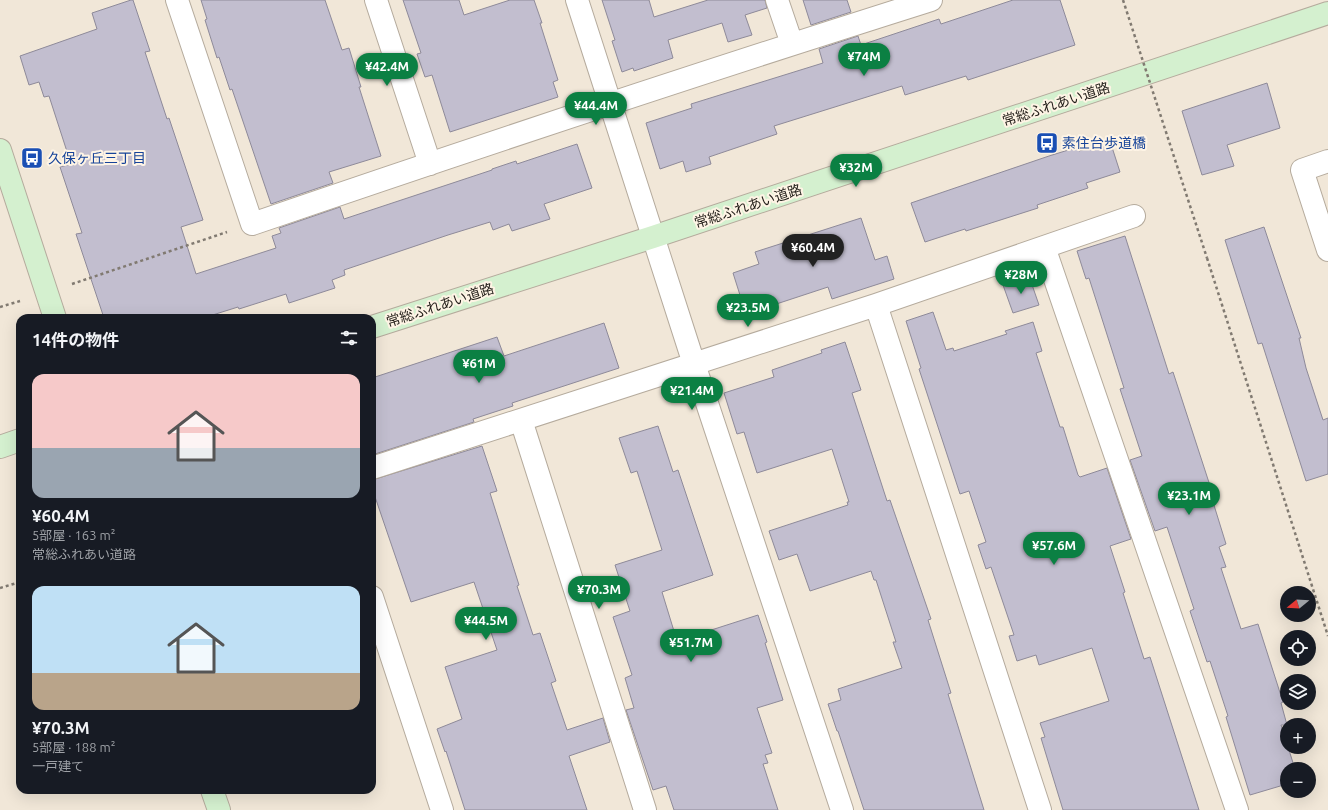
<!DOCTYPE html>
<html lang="ja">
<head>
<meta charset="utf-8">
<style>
  :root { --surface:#171b24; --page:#242831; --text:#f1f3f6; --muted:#9ea1a6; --accent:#0b8043 }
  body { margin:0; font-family:Ubuntu,"Noto Sans JP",sans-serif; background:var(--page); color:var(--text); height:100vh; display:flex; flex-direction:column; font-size:15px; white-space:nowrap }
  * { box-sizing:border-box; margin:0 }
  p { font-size:13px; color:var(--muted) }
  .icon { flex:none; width:22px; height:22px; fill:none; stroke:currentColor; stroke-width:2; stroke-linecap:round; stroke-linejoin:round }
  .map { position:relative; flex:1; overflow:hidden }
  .side { position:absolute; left:16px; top:314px; width:360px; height:480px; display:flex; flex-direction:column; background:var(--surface); border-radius:12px; box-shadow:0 4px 16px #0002 }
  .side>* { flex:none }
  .needle { width:26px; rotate:252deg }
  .buttons { position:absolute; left:1280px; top:586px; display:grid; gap:8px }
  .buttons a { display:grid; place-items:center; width:36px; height:36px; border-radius:50%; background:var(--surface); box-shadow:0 4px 16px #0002; font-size:20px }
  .price { position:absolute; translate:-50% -34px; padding:0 9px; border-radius:14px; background:var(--accent); color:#fff; font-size:13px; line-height:26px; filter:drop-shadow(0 1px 2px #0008) }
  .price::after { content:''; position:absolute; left:50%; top:24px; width:12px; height:9px; margin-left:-6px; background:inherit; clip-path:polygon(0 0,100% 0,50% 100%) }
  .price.on { background:#222; color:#fff }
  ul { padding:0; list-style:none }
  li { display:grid; align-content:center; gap:8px; height:212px; padding:0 16px }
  li span { display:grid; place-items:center; height:124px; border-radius:12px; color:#555 }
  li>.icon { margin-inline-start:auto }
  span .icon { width:72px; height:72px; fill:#fffc; stroke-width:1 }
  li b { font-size:17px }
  h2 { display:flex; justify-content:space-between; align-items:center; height:48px; padding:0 16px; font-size:17px }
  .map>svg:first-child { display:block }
  .building { fill:#c2becf; stroke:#8e8a99 }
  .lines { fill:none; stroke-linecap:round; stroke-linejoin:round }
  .street-casing { stroke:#b5ab9d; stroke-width:24 }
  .secondary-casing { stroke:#b5ab9d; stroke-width:24 }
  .path { stroke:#817a71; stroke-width:2.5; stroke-dasharray:3 3; stroke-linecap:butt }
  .street { stroke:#fff; stroke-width:22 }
  .secondary { stroke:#d4f0cf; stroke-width:22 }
  .path-bridge { stroke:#817a71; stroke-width:2.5; stroke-dasharray:3 3; stroke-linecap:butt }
  .labels { text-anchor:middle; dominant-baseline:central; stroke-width:4; stroke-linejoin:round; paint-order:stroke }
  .street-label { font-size:14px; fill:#201c17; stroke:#fef4e5 }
  .transit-label { font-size:14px; fill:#164399; stroke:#fef4e5; text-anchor:start }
</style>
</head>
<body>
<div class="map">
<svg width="1328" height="810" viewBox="0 0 1328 810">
  <rect width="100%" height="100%" fill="#f1e7d8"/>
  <path class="building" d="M131,0H133L150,51L145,52L167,119L169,118L203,220L181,227L196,274L276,248L272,236L281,233L279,228L340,207L344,219L492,170V169L516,161L517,164L577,144L592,188L544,204L550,219L512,231L509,224L493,230L490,222L448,235L344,270L345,275L332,280L335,288L289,303L286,294L239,309L238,307L203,318H104L76,234L82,233L60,167L71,164L49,96L44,97L39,82L29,85L20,56L97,29L92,13Z
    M201,0H325L342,50L349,48L361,87H359L381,156L329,172L333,183L271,204L232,89L230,90L219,57L217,58L205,20L207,19Z
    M403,0H459L464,15L510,0H534L542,23H540L558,80L553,82L558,97L450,132L432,75L425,77L417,54L421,53Z
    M602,0H649L654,17L708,0H765L767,8L745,15L752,35L728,42L722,23L668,40L673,58L634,71L633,68L622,72L612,41L615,40Z
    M803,0H847L851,12L811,25Z
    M1013,0H1060L1075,45L968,80L966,76L905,95L902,86L774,126L777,134L709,157L711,164L686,172L683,161L660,169L646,123L692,108L691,104L823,63L819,49L858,36L861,45L939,19L941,24Z
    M1267,83L1280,128L1227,145L1234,166L1202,175L1182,111Z
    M1110,141L1120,172L1086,183L1088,188L1037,205L1038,208L966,231L965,229L925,242L911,203L1049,156L1078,147L1079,151Z
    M861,218L875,260L887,256L894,279L832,299L828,287L746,314L733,273L759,264L755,252Z
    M1264,227L1301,338H1299L1306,368L1323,420L1328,418V474L1306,481L1262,343L1258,344L1225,240Z
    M1125,236L1169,374L1173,372L1215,501L1213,502L1226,544L1219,547L1226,567L1221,568L1241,629L1258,624L1283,702L1281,703L1287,725H1281L1295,769H1287V784L1250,795L1226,717L1228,716L1210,661L1207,662L1190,611L1194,609L1167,527L1155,531L1130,460L1142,456L1120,389L1124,388L1089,278L1086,279L1077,251Z
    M1029,276L1039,305L1013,313L1003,285Z
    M933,312L946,350L953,348L954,351L1007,334L1005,331L1033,322L1042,351L1036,353L1060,427H1063L1078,475L1080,477L1107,468L1131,539L1110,546L1125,592L1123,593L1144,659L1150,657L1199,810H1063L1041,738L1045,737L1040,723L1109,701L1092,648L1039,665L1036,655L1017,661L1009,636L1014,635L991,567L986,569L978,545L986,542L969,491L960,494L919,369L921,368L906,321Z
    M604,323L619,368L512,403L513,406L473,419L474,422L372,455V378L497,337L504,356Z
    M845,342L861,390L852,393L887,501L890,500L931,619L928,620L951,693L948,694L984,810H864L838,731H837L828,704L841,700L838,689L902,668L893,642H896L876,580H874L871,571L810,591L797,554L779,560L769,531L848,505L847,502H849L832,449L757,473L744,432L737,434L724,393L774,377L772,370L822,353L821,350Z
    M658,426L673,472L678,470L713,575L662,592L677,641L758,615L767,642L765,643L783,700L757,708L772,753L765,755L768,763L763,764L778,810H674L666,786L653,790L626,710L634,708L625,678L632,675L613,617L630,611L615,565L662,550L637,471L631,473L619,438Z
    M482,446L497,491L490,493L519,585L517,586L533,635L540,633L556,681L551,683L567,730L603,718L610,742L569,756L587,810H465L446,751L445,752L437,729L462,719L445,667L497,650L474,582L411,602L372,488V480Z"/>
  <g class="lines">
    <g class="street-casing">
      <path id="street" d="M177,0L252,224C477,147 703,72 931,0
        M376,0L430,164
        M577,0L694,364L842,810
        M777,0L792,44
        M1328,161L1302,170L1328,250
        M1044,247L1237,810
        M876,305L1040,810
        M521,420L645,810
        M372,468L876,305L1134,216
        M372,597L442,810"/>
    </g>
    <g class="secondary-casing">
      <path id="secondary" d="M0,150L55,318
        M372,327L653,237L1328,13
        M0,447L20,440
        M212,790L219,810"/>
    </g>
    <path class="path" d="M1207,258L1328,636
      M72,284L227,232
      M0,307L20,301
      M0,588L20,582"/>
    <use href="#street" class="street"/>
    <use href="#secondary" class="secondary"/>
    <path class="path-bridge" d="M1123,0L1207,258"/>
  </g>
  <defs>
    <g id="bus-square" transform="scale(1.15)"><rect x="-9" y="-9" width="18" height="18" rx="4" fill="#1a4fb4" stroke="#fef4e5"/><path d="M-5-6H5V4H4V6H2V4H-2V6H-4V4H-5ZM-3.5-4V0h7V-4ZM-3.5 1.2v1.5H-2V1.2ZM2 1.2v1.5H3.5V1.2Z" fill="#fff"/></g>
  </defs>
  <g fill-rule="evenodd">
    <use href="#bus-square" x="1047" y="143"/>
    <use href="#bus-square" x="32" y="158"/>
  </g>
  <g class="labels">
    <g class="street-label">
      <text transform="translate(1056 104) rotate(-18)">常総ふれあい道路</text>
      <text transform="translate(748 206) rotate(-18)">常総ふれあい道路</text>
      <text transform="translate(440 305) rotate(-18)">常総ふれあい道路</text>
    </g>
    <g class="transit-label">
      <text x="1062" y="143">素住台歩道橋</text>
      <text x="48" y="158">久保ヶ丘三丁目</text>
    </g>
  </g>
</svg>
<div class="buttons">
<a><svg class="needle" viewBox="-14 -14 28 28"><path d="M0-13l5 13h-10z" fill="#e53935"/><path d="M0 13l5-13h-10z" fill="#9ea1a6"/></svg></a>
<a><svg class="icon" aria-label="locate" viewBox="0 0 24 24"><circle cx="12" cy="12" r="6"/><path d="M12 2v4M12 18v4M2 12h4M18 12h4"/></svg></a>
<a><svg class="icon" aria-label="layers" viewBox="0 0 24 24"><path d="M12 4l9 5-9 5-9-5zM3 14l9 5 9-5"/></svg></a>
<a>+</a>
<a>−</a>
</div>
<b class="price" style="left:864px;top:77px">¥74M</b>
<b class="price" style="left:387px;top:87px">¥42.4M</b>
<b class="price" style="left:596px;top:126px">¥44.4M</b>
<b class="price" style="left:856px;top:188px">¥32M</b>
<b class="price on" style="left:813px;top:268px">¥60.4M</b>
<b class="price" style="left:1021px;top:295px">¥28M</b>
<b class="price" style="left:748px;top:328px">¥23.5M</b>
<b class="price" style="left:479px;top:384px">¥61M</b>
<b class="price" style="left:692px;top:411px">¥21.4M</b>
<b class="price" style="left:1189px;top:516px">¥23.1M</b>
<b class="price" style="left:1054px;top:566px">¥57.6M</b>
<b class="price" style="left:599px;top:610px">¥70.3M</b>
<b class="price" style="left:486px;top:641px">¥44.5M</b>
<b class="price" style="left:691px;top:663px">¥51.7M</b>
<section class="side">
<h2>14件の物件<svg class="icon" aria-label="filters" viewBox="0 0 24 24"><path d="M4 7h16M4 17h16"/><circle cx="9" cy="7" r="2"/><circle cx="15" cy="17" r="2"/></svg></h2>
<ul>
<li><span style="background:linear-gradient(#f6c9c9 60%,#9aa5b1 0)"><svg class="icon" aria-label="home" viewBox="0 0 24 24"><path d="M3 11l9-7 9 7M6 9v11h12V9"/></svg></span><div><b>¥60.4M</b><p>5部屋 · 163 m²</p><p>常総ふれあい道路</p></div></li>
<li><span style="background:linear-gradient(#bfe0f5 70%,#b9a48a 0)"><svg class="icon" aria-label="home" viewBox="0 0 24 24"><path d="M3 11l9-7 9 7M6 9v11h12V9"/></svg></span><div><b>¥70.3M</b><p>5部屋 · 188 m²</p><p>一戸建て</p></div></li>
</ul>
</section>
</div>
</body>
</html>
